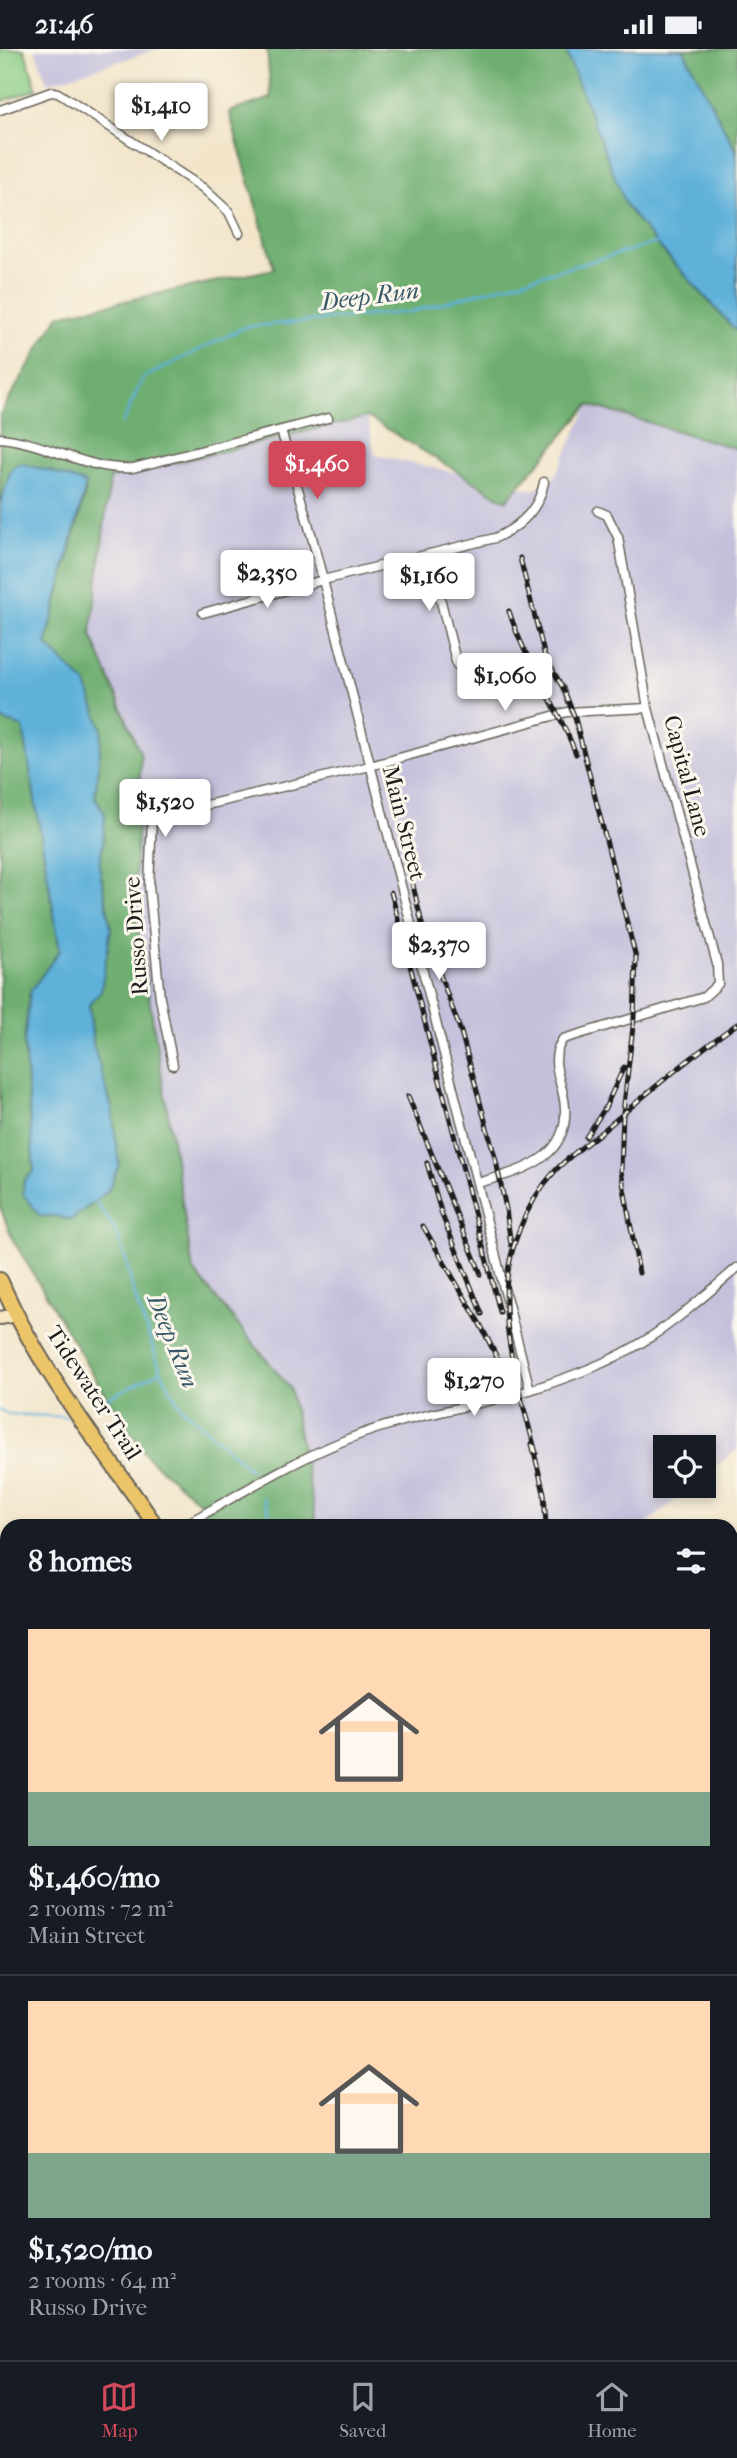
<!DOCTYPE html>
<html lang="en">
<head>
<meta charset="utf-8">
<style>
  :root { --surface:#171b24; --page:#242831; --text:#f1f3f6; --muted:#9ea1a6; --line:#363941; --accent:#d1495b }
  body { margin:0; font-family:"IM FELL French Canon",serif; background:var(--page); color:var(--text); height:100vh; display:flex; flex-direction:column; font-size:26px; white-space:nowrap }
  * { box-sizing:border-box; margin:0 }
  p { font-size:23px; color:var(--muted) }
  .icon { flex:none; width:38px; height:38px; fill:none; stroke:currentColor; stroke-width:2; stroke-linecap:round; stroke-linejoin:round }
  .map { position:relative; flex:1; overflow:hidden }
  .sheet { position:absolute; left:0px; top:1470px; width:738px; height:842px; display:flex; flex-direction:column; background:var(--surface); border-radius:21px 21px 0 0; box-shadow:0 4px 10px #0003 }
  .sheet>* { flex:none }
  .fabs { position:absolute; left:653px; top:1386px; display:grid; gap:14px }
  .fabs a { display:grid; place-items:center; width:63px; height:63px; border-radius:0px; background:var(--surface); box-shadow:0 4px 10px #0003; font-size:35px }
  .price { position:absolute; translate:-50% -60px; padding:0 16px; border-radius:7px; background:#fff; color:#222; font-size:23px; line-height:46px; filter:drop-shadow(0 2px 4px #0008) }
  .price::after { content:''; position:absolute; left:50%; top:42px; width:21px; height:16px; margin-left:-10px; background:inherit; clip-path:polygon(0 0,100% 0,50% 100%) }
  .price.active { background:var(--accent); color:#fff }
  ul { padding:0; list-style:none }
  li { display:grid; align-content:center; gap:14px; height:371px; padding:0 28px }
  li+li { border-top:2px solid var(--line) }
  li span { display:grid; place-items:center; height:217px; border-radius:0px; color:#555 }
  li>.icon { margin-inline-start:auto }
  span .icon { width:126px; height:126px; fill:#fffc; stroke-width:1 }
  li b { font-size:30px }
  h2 { display:flex; justify-content:space-between; align-items:center; height:84px; padding:0 28px; font-size:30px }
  .status { display:flex; justify-content:space-between; align-items:center; height:49px; padding:0 35px; background:var(--surface); direction:ltr }
  .status svg { height:19px; fill:currentColor }
  .tab-bar { display:flex; justify-content:space-around; align-items:center; height:98px; border-top:2px solid var(--line); background:var(--surface); font-size:19px; color:var(--muted) }
  .tab-bar a { display:grid; justify-items:center; gap:4px }
  .tab-bar .active { color:var(--accent) }
  .map>svg:first-child { display:block }
  .industrial { fill:#c4c0db }
  .green { fill:#88ca83; stroke:#527350; stroke-width:2 }
  .forest { fill:#6eae71; stroke:#456546; stroke-width:2 }
  .water { fill:#5eb1da; stroke:#3d667b; stroke-width:2 }
  .lines { fill:none; stroke-linecap:round; stroke-linejoin:round }
  .stream { stroke:#5eb1da; stroke-width:2.5 }
  .taxiway { stroke:#878073; stroke-width:24 }
  .street-casing { stroke:#676259; stroke-width:11 }
  .secondary-casing { stroke:#676259; stroke-width:16 }
  .primary-casing { stroke:#676259; stroke-width:18 }
  .street { stroke:#fff; stroke-width:8 }
  .secondary { stroke:#f8e8c3; stroke-width:12 }
  .primary { stroke:#edc569; stroke-width:14 }
  .rail-casing { stroke:#1c1c1c; stroke-width:5 }
  .rail { stroke:#fbf7ec; stroke-width:2.5; stroke-dasharray:8; stroke-linecap:butt }
  .labels { text-anchor:middle; dominant-baseline:central; stroke-width:6; stroke-linejoin:round; paint-order:stroke }
  .street-label { font-size:23px; fill:#1c1c1c; stroke:#fbf7ec }
  .water-label { font-size:24px; font-style:italic; fill:#365868; stroke:#fbf7ec }
</style>
</head>
<body>
<div class="status"><b>21:46</b><svg viewBox="0 0 49 12"><path d="M0 12V9h3v3zM5 12V6h3v6zM10 12V3h3v9zM15 12V0h3v12zM26 1h20v11H26zM47 4h2v5h-2z"/></svg></div>
<div class="map">
<svg width="737" height="2311" viewBox="0 0 737 2311">
  <rect width="100%" height="100%" fill="#fbf7ec"/>
  <filter id="ink" filterUnits="userSpaceOnUse"><feTurbulence type="fractalNoise" baseFrequency=".0143" numOctaves="2"/><feDisplacementMap in="SourceGraphic" scale="14" xChannelSelector="R" yChannelSelector="G"/><feConvolveMatrix kernelMatrix="1 2 1 2 8 2 1 2 1" color-interpolation-filters="sRGB"/></filter>
  <filter id="wash" filterUnits="userSpaceOnUse"><feTurbulence type="fractalNoise" baseFrequency=".00686" numOctaves="4" result="noise"/><feDisplacementMap in="SourceGraphic" scale="28" xChannelSelector="R" yChannelSelector="G"/><feGaussianBlur stdDeviation="1.57" result="paint"/><feColorMatrix in="noise" values="0 0 0 0 0 0 0 0 0 0 0 0 0 0 0 0 0 1.4 0 .05"/><feComposite in="paint" operator="in"/></filter>
  <g filter="url(#wash)">
    <rect width="100%" height="100%" fill="#f2e5ca"/>
    <path class="industrial" d="M35,0H159L47,34Z
      M589,356L737,400V1400L704,1428V1398H665V1437H692L644,1477H317L290,1339L193,1221L134,855L141,706L91,585L110,429L144,397L367,368L375,406L533,441L554,429Z"/>
    <path class="green" d="M0,0H24L37,40L0,53Z"/>
    <path class="forest" d="M267,0H565L656,194L737,283V400L589,356L506,452L367,368L110,429L91,585L141,706L134,855L193,1221L290,1339L317,1477H211L203,1456L148,1409L100,1337L13,1191L0,1158V670L23,677L60,901L30,943L24,993L34,1122L24,1132L40,1167H56L71,1171L108,1142L112,1059L93,995L89,956L111,879L99,816L103,795L105,765L95,748L102,680L85,635L46,595L86,441L50,422L11,421L0,456V365L59,266L274,220L229,63L271,49Z
      M683,0H737V104Z
      M7,1804V2072L0,2082V1809Z"/>
    <path class="water" d="M565,0H683L737,104V283L656,194L626,157Z
      M19,414L50,422L86,435L46,595L86,635L102,680L95,748L105,765L103,795L99,816L111,879L101,942L89,956L93,995L112,1059L119,1116L108,1142L71,1171L56,1167H40L23,1145L24,1132L34,1122L24,993L30,943L60,901L23,678L0,670V456L11,420Z"/>
    <g class="lines">
      <path class="stream" d="M122,375L143,329L245,278L410,263L656,194
        M96,1153L113,1177L125,1207L133,1242L161,1322L180,1357L251,1421
        M102,1352L161,1322
        M0,1361L8,1365L67,1368
        M263,1449L269,1463V1477
        M0,1983L7,1974"/>
      <path class="taxiway" d="M173,2305L179,2311
        M550,2305L556,2311
        M227,2311L235,2305
        M510,2311L516,2305
        M582,2311L588,2305
        M645,2311L652,2305"/>
    </g>
  </g>
  <g filter="url(#ink)">
    <g class="lines">
      <g class="street-casing">
        <path id="street" d="M0,61L51,43L58,44L203,139L229,163L239,184
          M281,381L312,488L530,1341
          M0,389C46,393 87,422 133,419L328,369
          M429,505L457,616
          M203,564L323,531L495,489C520,478 539,460 544,433
          M173,1016L160,949L149,837L152,769L370,717L567,663L648,659
          M477,1134C527,1121 579,1106 562,1041C557,1022 551,1007 563,990L704,948L718,935L717,915L648,659L618,488L607,466L598,462
          M183,1477C236,1447 290,1413 348,1390C407,1366 472,1359 533,1340C573,1327 614,1312 649,1289C681,1268 709,1243 737,1219
          M732,1510L737,1505
          M732,1586L737,1593
          M7,1611L1,1651L7,1685
          M732,1671L737,1667
          M0,1748L7,1741
          M732,1883L737,1877
          M0,2193L7,2194
          M486,2311L493,2305"/>
      </g>
      <g class="secondary-casing">
        <path id="secondary" d="M0,1269L17,1266"/>
      </g>
      <g class="primary-casing">
        <path id="primary" d="M0,1231C39,1321 101,1397 156,1477
          M732,2271L737,2278"/>
      </g>
      <use href="#street" class="street"/>
      <use href="#secondary" class="secondary"/>
      <use href="#primary" class="primary"/>
      <g class="rail-casing">
        <path id="rail" d="M520,509L545,608L563,639L575,669L636,909L634,969L623,1064L621,1122L639,1224
          M509,562C525,613 557,655 576,705
          M412,832L423,879L461,983L496,1112L506,1160L511,1196
          M391,843L500,1263
          M408,1047L481,1225
          M586,1088L605,1059L624,1018
          M427,1114L442,1166L482,1265
          M423,1177L480,1275L514,1342
          M532,1395L544,1444L546,1477
          M536,1404C523,1354 505,1301 506,1248C506,1204 525,1155 555,1122C569,1107 588,1094 604,1081C647,1044 691,1007 737,975
          M0,2053L7,2045"/>
      </g>
      <use href="#rail" class="rail"/>
    </g>
  </g>
  <g class="labels">
    <g class="street-label">
      <text transform="translate(687 727) rotate(75)">Capital Lane</text>
      <text transform="translate(404 774) rotate(76)">Main Street</text>
      <text transform="translate(136 887) rotate(-94)">Russo Drive</text>
      <text transform="translate(94 1344) rotate(57)">Tidewater Trail</text>
    </g>
    <g class="water-label">
      <text transform="translate(370 247) rotate(-7)">Deep Run</text>
      <text transform="translate(173 1292) rotate(68)">Deep Run</text>
    </g>
  </g>
</svg>
<div class="fabs">
<a><svg class="icon" aria-label="locate" viewBox="0 0 24 24"><circle cx="12" cy="12" r="6"/><path d="M12 2v4M12 18v4M2 12h4M18 12h4"/></svg></a>
</div>
<b class="price" style="left:161px;top:94px">$1,410</b>
<b class="price active" style="left:317px;top:452px">$1,460</b>
<b class="price" style="left:267px;top:561px">$2,350</b>
<b class="price" style="left:429px;top:564px">$1,160</b>
<b class="price" style="left:505px;top:664px">$1,060</b>
<b class="price" style="left:165px;top:790px">$1,520</b>
<b class="price" style="left:439px;top:933px">$2,370</b>
<b class="price" style="left:474px;top:1369px">$1,270</b>
<section class="sheet">
<h2>8 homes<svg class="icon" aria-label="filters" viewBox="0 0 24 24"><path d="M4 7h16M4 17h16"/><circle cx="9" cy="7" r="2"/><circle cx="15" cy="17" r="2"/></svg></h2>
<ul>
<li><span style="background:linear-gradient(#ffd9b3 75%,#7fa58c 0)"><svg class="icon" aria-label="home" viewBox="0 0 24 24"><path d="M3 11l9-7 9 7M6 9v11h12V9"/></svg></span><div><b>$1,460/mo</b><p>2 rooms · 72 m²</p><p>Main Street</p></div></li>
<li><span style="background:linear-gradient(#ffd9b3 70%,#7fa58c 0)"><svg class="icon" aria-label="home" viewBox="0 0 24 24"><path d="M3 11l9-7 9 7M6 9v11h12V9"/></svg></span><div><b>$1,520/mo</b><p>2 rooms · 64 m²</p><p>Russo Drive</p></div></li>
</ul>
</section>
</div>
<nav class="tab-bar">
<a class="active"><svg class="icon" aria-label="map" viewBox="0 0 24 24"><path d="M3 6l6-2 6 2 6-2v14l-6 2-6-2-6 2zM9 4v14M15 6v14"/></svg>Map</a>
<a><svg class="icon" aria-label="saved" viewBox="0 0 24 24"><path d="M7 4h10v16l-5-4-5 4z"/></svg>Saved</a>
<a><svg class="icon" aria-label="home" viewBox="0 0 24 24"><path d="M3 11l9-7 9 7M6 9v11h12V9"/></svg>Home</a>
</nav>
</body>
</html>
